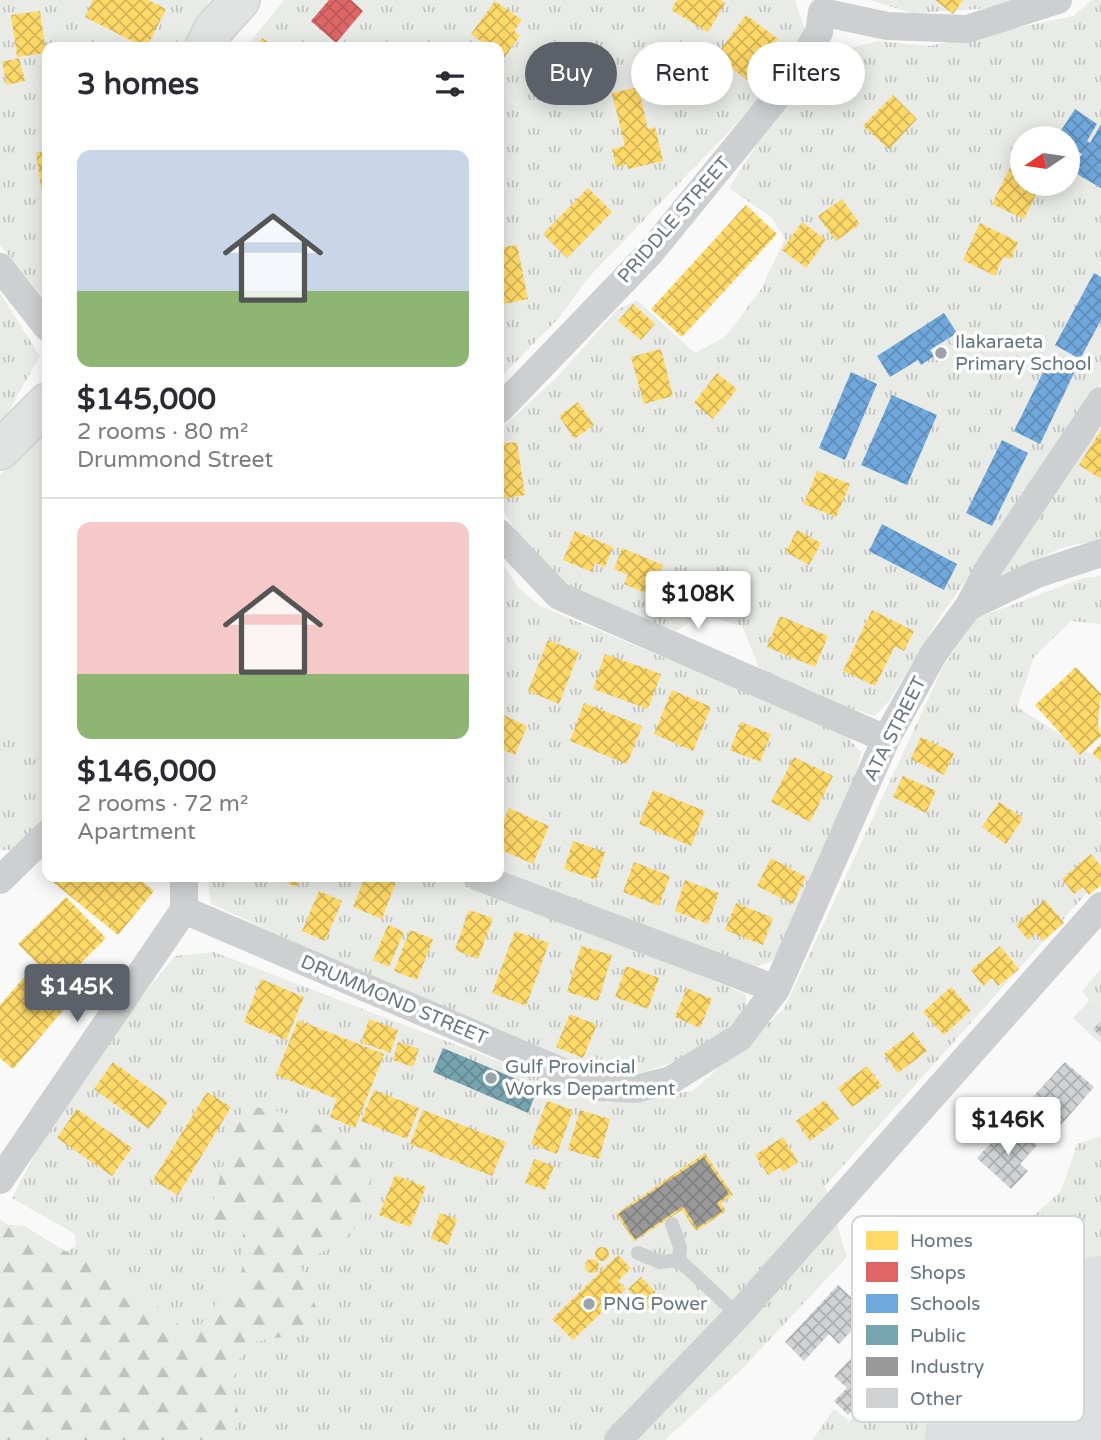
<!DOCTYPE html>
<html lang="en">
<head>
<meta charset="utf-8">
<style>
  :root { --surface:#fff; --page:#f7f7f7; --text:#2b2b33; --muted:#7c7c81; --line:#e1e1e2; --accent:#5c6169 }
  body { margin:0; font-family:"Varela Round",sans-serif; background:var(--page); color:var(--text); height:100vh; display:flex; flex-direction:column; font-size:26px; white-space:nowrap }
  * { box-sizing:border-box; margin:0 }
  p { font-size:23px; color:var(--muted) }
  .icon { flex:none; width:38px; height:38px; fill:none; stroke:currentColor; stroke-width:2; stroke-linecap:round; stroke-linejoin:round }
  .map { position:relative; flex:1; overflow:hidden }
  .side { position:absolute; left:42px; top:42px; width:462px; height:840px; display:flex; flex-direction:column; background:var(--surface); border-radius:14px; box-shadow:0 4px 18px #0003 }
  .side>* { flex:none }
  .top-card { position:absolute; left:525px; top:42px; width:471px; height:63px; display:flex; gap:14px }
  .needle { width:46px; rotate:257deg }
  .fabs { position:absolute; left:1010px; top:126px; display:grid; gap:14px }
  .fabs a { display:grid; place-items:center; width:70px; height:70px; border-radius:50%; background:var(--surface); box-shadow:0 4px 18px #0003; font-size:35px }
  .price { position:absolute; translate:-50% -60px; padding:0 16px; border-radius:7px; background:#fff; color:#222; font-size:23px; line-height:46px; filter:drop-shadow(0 2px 4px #0008) }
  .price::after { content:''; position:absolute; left:50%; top:42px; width:21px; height:16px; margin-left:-10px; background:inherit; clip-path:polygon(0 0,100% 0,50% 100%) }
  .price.selected { background:var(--accent); color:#fff }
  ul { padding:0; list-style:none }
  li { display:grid; align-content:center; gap:14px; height:371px; padding:0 35px }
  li+li { border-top:2px solid var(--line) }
  li span { display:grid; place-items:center; height:217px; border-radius:14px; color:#555 }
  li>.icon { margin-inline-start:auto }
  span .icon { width:126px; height:126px; fill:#fffc; stroke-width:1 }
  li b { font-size:30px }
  h2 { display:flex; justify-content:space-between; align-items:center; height:84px; padding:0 35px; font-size:30px }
  .chip { padding:0 24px; border-radius:32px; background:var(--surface); box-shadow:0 4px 18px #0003; font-size:24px; line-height:63px }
  .chip.selected { background:var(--accent); color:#fff }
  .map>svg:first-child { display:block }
  .built { fill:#e8e9e9 }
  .grass { fill:url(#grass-tufts); fill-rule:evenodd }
  .forest { fill:url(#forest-firs) }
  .garden { fill:#e8ebe6 }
  .homes { fill:url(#homes-cross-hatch) }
  .shops { fill:url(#shops-cross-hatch) }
  .schools { fill:url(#schools-cross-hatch) }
  .public { fill:url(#public-cross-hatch) }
  .industry { fill:url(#industry-cross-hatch) }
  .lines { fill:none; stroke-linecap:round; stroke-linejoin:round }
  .runway { stroke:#dedfe0; stroke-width:166 }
  .building { fill:url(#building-cross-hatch) }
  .trunk-casing { stroke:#d5d6d6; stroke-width:42 }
  .service { stroke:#cecfd0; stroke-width:14 }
  .minor { stroke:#cecfd0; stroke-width:28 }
  .trunk { stroke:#e1e2e2; stroke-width:38 }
  .poi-dot { fill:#99a4ac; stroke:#fff; stroke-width:2.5 }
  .labels { text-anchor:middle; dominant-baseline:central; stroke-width:7; stroke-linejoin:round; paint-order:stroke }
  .street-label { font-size:19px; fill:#657683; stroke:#fff }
  .poi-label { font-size:19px; fill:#657683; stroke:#fff; text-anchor:start }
  .key { fill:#fff; stroke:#d1d6da; stroke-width:2 }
  .key-label { font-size:19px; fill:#657683 }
</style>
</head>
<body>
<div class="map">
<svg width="1101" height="1440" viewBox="0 0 1101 1440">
  <defs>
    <pattern id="grass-tufts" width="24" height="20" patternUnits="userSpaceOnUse" patternTransform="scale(1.75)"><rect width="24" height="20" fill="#e8ebe6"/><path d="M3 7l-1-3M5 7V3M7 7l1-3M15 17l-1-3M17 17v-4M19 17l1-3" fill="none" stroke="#c0c3c0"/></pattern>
    <pattern id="forest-firs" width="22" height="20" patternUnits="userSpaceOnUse" patternTransform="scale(1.75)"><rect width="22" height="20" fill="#e8ebe6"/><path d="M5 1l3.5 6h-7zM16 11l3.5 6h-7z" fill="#c0c3c0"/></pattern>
    <pattern id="homes-cross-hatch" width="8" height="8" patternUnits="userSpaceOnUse" patternTransform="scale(1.75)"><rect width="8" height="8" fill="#ffd966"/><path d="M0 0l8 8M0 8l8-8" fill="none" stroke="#d2b559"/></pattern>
    <pattern id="shops-cross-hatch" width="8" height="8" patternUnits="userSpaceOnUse" patternTransform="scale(1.75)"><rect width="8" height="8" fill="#e06666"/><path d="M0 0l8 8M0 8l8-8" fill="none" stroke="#b95959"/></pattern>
    <pattern id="schools-cross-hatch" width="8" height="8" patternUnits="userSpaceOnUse" patternTransform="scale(1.75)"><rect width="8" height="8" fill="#6fa8dc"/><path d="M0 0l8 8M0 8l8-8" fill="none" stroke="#5f8db8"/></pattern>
    <pattern id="public-cross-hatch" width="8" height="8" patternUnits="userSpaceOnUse" patternTransform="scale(1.75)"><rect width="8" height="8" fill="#76a5af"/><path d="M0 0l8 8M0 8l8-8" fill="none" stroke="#648b94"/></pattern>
    <pattern id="industry-cross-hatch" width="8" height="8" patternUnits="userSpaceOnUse" patternTransform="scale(1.75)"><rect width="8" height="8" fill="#999"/><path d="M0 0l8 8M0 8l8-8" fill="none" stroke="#808182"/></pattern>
    <pattern id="building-cross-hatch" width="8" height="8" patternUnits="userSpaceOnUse" patternTransform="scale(1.75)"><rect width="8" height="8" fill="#d0d2d3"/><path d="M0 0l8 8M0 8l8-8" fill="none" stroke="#acafb1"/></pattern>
  </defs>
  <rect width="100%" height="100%" fill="#f9f9f9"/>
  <path class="built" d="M1101,988V1044L1073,1018Z
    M1101,1168V1440H849Z"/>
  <path class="grass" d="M0,0H209L189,47H47V302L0,245Z
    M284,0H795L805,30L763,96L588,278L558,319L499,379V47H246Z
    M869,0H1033L1014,7L912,13Z
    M1092,0H1101V383L1019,509L943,612L889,701L875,716L802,693L759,668L742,626L701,615L673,633L581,599L532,558L499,503V431L557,377L617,310L637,300L695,353L725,337L760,291L785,239L771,217L729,188L758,143L834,52L878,41L929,46L1073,16ZM1022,138H1068V184H1022Z
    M0,293L40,356L0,426Z
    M1101,429V540L1064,547L1002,575L997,572L1078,455Z
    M499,559L518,587L540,606L843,732L861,752L848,805L781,957L753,968L499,871Z
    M1101,576V624L1071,621L1034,657L1017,707L1101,760V877L825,1186L847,1257L742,1369L665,1440H0V1219L51,1261L76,1246L75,1234L12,1198L54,1117L113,1032L175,956L214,952L608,1103L693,1091L784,1009L943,667L977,618L1083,578Z
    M0,691L47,711V819L16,850H0Z
    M207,877H453L746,994V1010L705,1051L636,1075L572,1062L373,978L211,904Z
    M1101,969V1005L1094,1007L1082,991Z
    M1101,1136V1300L974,1440H812L834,1409L849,1421L923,1352L924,1324L982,1228L1000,1246L1061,1191L1077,1144Z
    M1101,1381V1440H1046Z"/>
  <path class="forest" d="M245,1106C291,1111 329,1126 366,1154C368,1166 372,1181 371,1193C368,1231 330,1249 300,1263L318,1313L294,1335L253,1342L238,1361L234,1390L239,1418L232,1440H0V1224L24,1226L70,1254L126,1279L192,1336L242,1270L243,1228L207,1223L230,1142Z"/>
  <path class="garden" d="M47,427V762L0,715V475Z
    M0,745L26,773L0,797Z"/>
  <path class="homes" d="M93,0H148L166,9L147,47H144L85,17Z
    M677,0H720L725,3L708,32L671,10Z
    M935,0H963L953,14Z
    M495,1L522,20L514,31L520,36L504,58L499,54V47H489L471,34Z
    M40,11L46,53L17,57L11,15Z
    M746,15L778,39L747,80L716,56Z
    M262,38L275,47H255Z
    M19,58L25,81L7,85L2,62Z
    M638,87L648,129L655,127L663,161L628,169L627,164L616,167L612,149L625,146L612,93Z
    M893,95L917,119L889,149L863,126Z
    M47,151V193H42L36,153Z
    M1010,167L1022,173V184H1041L1024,219L992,204Z
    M588,188L612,212L567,258L543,234Z
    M842,199L860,224L836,241L818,216Z
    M746,205L777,234L682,337L651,309Z
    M802,222L826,240L806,268L782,250Z
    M980,223L1018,242L1011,259L1003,257L995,276L963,260Z
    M517,245L528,299L499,305V248Z
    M633,304L655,324L641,340L618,321Z
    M661,349L673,396L644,404L631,357Z
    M717,373L737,389L713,419L694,403Z
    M578,402L594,425L574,439L559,416Z
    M1101,430V479L1079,465Z
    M517,442L525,495L502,499L499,444Z
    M817,471L850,484L836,517L804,504Z
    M797,530L821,543L809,565L786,552Z
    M575,531L613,547L605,567L595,563L592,572L563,560Z
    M622,548L663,565L651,595L624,584L628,575L614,569Z
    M872,610L914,631L904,651L895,646L875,686L843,671Z
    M780,616L828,636L815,667L767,647Z
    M548,640L579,652L559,704L528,691Z
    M605,654L661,674L648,709L593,689Z
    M1076,667L1101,694L1098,723L1101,736L1080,755L1035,705Z
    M672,690L711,707L693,751L654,734Z
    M584,703L642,726L627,764L570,741Z
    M499,713L527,726L515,755L499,748Z
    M741,722L771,734L760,762L730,750Z
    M921,737L954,753L944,775L911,759Z
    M1101,743V761L1092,753Z
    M794,757L833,776L810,822L771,802Z
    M903,776L936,791L926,813L893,797Z
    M653,790L705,811L691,846L639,824Z
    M999,802L1023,818L1006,844L982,827Z
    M509,808L549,826L533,864L499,849V832Z
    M573,841L605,852L596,880L564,869Z
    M1091,854L1101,866V885L1089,895L1083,887L1074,894L1062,879Z
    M771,858L806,877L793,904L757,886Z
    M634,862L670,876L659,906L623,892Z
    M47,869V877H137L154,891L118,935L43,874Z
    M276,877H301L296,887Z
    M365,877H384L396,882L382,919L353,907Z
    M685,880L719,893L708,924L675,911Z
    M319,891L342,901L325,941L302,931Z
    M66,897L106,938L59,985L18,944Z
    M1045,900L1064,923L1043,941L1036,933L1028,940L1016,925Z
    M736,903L773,918L763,945L725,930Z
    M469,910L493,918L478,959L455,950Z
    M388,925L404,932L389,967L373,960Z
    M410,930L433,939L417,980L394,971Z
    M515,931L549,943L526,1006L492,993Z
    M581,946L612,955L598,1001L567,992Z
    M1000,946L1019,969L998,986L992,978L983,986L971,970Z
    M626,966L659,978L648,1009L615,997Z
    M27,974L65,1008L13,1069L0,1058V1005Z
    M261,979L304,997L286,1040L244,1022Z
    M951,987L971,1010L944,1035L923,1012Z
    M687,988L712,999L700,1028L675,1017Z
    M570,1014L597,1025L583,1058L556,1047Z
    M369,1019L398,1030L390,1053L361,1042Z
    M298,1020L384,1054L355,1128L330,1117L337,1099L276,1075Z
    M913,1032L927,1051L898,1073L884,1054Z
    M398,1042L419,1049L413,1067L393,1060Z
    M113,1062L168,1102L149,1129L94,1089Z
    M867,1066L882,1086L852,1107L838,1088Z
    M374,1090L419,1108L407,1139L361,1121Z
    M207,1092L231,1107L178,1195L153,1180Z
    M825,1100L839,1119L810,1141L796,1121Z
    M547,1101L573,1110L557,1154L531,1144Z
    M77,1109L132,1148L112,1176L57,1138Z
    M423,1110L506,1142L492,1176L410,1144Z
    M580,1110L610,1119L599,1159L568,1150Z
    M783,1137L798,1162L783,1172L780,1167L768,1175L755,1155Z
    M705,1153L733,1195L721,1203L726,1211L696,1231L682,1210L634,1241L616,1214Z
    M534,1159L554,1166L545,1190L525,1183Z
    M395,1175L426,1187L410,1227L379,1215Z
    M440,1213L457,1219L448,1245L431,1239Z
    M595 1254a7 7 0 1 1 14 0a7 7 0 1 1-14 0Z
    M618,1255L631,1268L618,1281L626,1289L573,1340L552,1319Z
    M585 1266a7 7 0 1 1 14 0a7 7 0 1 1-14 0Z
    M641,1277L661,1298L648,1310L628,1289Z"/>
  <path class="shops" d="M329,0H351L363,11L336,43L311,21Z"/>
  <path class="schools" d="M1075,109L1097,124L1087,141L1090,143L1101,124V188L1072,171L1082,154L1079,152L1068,169V138H1056Z
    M1094,273L1101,277V320L1080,359L1055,345Z
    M944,313L957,333L930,350L934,356L921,365L918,360L890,377L877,356Z
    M1050,358L1075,371L1040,444L1014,431Z
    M851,372L877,384L845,460L819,448Z
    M892,395L937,415L907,485L861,465Z
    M1002,440L1028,453L992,526L966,513Z
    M882,524L957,564L944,590L869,551Z"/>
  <path class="public" d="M443,1048L538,1088L528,1113L433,1072Z"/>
  <path class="industry" d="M704,1157L729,1194L717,1203L722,1211L697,1228L683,1206L635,1239L619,1214Z"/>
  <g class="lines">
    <path class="runway" d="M1008,1440L1101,1339"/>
  </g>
  <path class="building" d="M1101,1021V1037L1093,1029Z
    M1065,1062L1094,1087L1060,1126L1030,1100Z
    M1015,1125L1037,1145L1020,1164L1028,1171L1011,1189L977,1158L994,1140L998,1144Z
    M838,1285L868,1313L839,1344L829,1334L804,1361L785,1342Z
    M880,1328L907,1353L848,1415L834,1401L847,1388L834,1376Z"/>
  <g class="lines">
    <g class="trunk-casing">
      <path id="trunk" d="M205,47L213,30L240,0
        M0,450L47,403"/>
    </g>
    <path class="service" d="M672,1224L680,1247L679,1260
      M638,1253L660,1262L679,1260L738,1315"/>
    <path class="minor" d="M822,12L887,26L967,29L1058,0
      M0,267L47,327
      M499,410L650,253L787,85L819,32L822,12
      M499,533L559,596L886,739
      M968,607L990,566L1101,401
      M478,877L776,989
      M0,880L47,834
      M184,910L598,1087L636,1089L671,1080L740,1037L776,989L886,739L934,653L968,607L1037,574L1101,553
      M0,1180L184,910V877
      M618,1440L738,1315L1101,906"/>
    <use href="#trunk" class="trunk"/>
  </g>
  <g class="poi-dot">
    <circle cx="941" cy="353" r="7"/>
    <circle cx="491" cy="1078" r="7"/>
    <circle cx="589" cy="1304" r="7"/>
  </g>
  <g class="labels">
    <g class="street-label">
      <text transform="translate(674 220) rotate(-49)">PRIDDLE STREET</text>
      <text transform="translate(895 729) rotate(-63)">ATA STREET</text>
      <text transform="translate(394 1000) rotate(23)">DRUMMOND STREET</text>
    </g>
    <g class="poi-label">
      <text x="955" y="342">Ilakaraeta<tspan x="955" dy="22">Primary School</tspan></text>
      <text x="505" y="1067">Gulf Provincial<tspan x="505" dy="22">Works Department</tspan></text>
      <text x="603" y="1304">PNG Power</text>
    </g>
  </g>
  <rect x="852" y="1216" width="232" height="206" rx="10" class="key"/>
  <rect x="866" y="1231" width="32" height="19" fill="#ffd966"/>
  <rect x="866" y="1262" width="32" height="20" fill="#e06666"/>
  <rect x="866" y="1294" width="32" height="19" fill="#6fa8dc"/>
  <rect x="866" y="1325" width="32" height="20" fill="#76a5af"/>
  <rect x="866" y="1357" width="32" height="19" fill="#999"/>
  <rect x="866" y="1388" width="32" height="20" fill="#d0d2d3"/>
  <g class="key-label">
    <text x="910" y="1247">Homes</text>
    <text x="910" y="1279">Shops</text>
    <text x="910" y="1310">Schools</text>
    <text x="910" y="1342">Public</text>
    <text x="910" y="1373">Industry</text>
    <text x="910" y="1405">Other</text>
  </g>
</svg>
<div class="fabs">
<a><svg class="needle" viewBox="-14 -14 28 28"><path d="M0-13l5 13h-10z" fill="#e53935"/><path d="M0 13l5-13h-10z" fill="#7c7c81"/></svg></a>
</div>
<b class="price" style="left:698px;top:631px">$108K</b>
<b class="price selected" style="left:77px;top:1024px">$145K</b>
<b class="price" style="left:1008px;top:1157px">$146K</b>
<div class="top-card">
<a class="chip selected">Buy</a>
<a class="chip">Rent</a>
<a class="chip">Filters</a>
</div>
<section class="side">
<h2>3 homes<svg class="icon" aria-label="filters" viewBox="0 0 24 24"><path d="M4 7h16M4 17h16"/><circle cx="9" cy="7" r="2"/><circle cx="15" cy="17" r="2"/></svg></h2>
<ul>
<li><span style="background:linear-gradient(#c9d6e8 65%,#8fb573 0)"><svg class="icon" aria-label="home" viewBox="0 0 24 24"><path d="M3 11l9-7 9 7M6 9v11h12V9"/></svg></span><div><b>$145,000</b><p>2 rooms · 80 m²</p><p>Drummond Street</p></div></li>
<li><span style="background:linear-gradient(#f6c9c9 70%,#8fb573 0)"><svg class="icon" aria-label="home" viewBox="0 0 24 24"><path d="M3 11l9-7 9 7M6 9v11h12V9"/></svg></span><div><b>$146,000</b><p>2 rooms · 72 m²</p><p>Apartment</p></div></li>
</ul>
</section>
</div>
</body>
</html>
